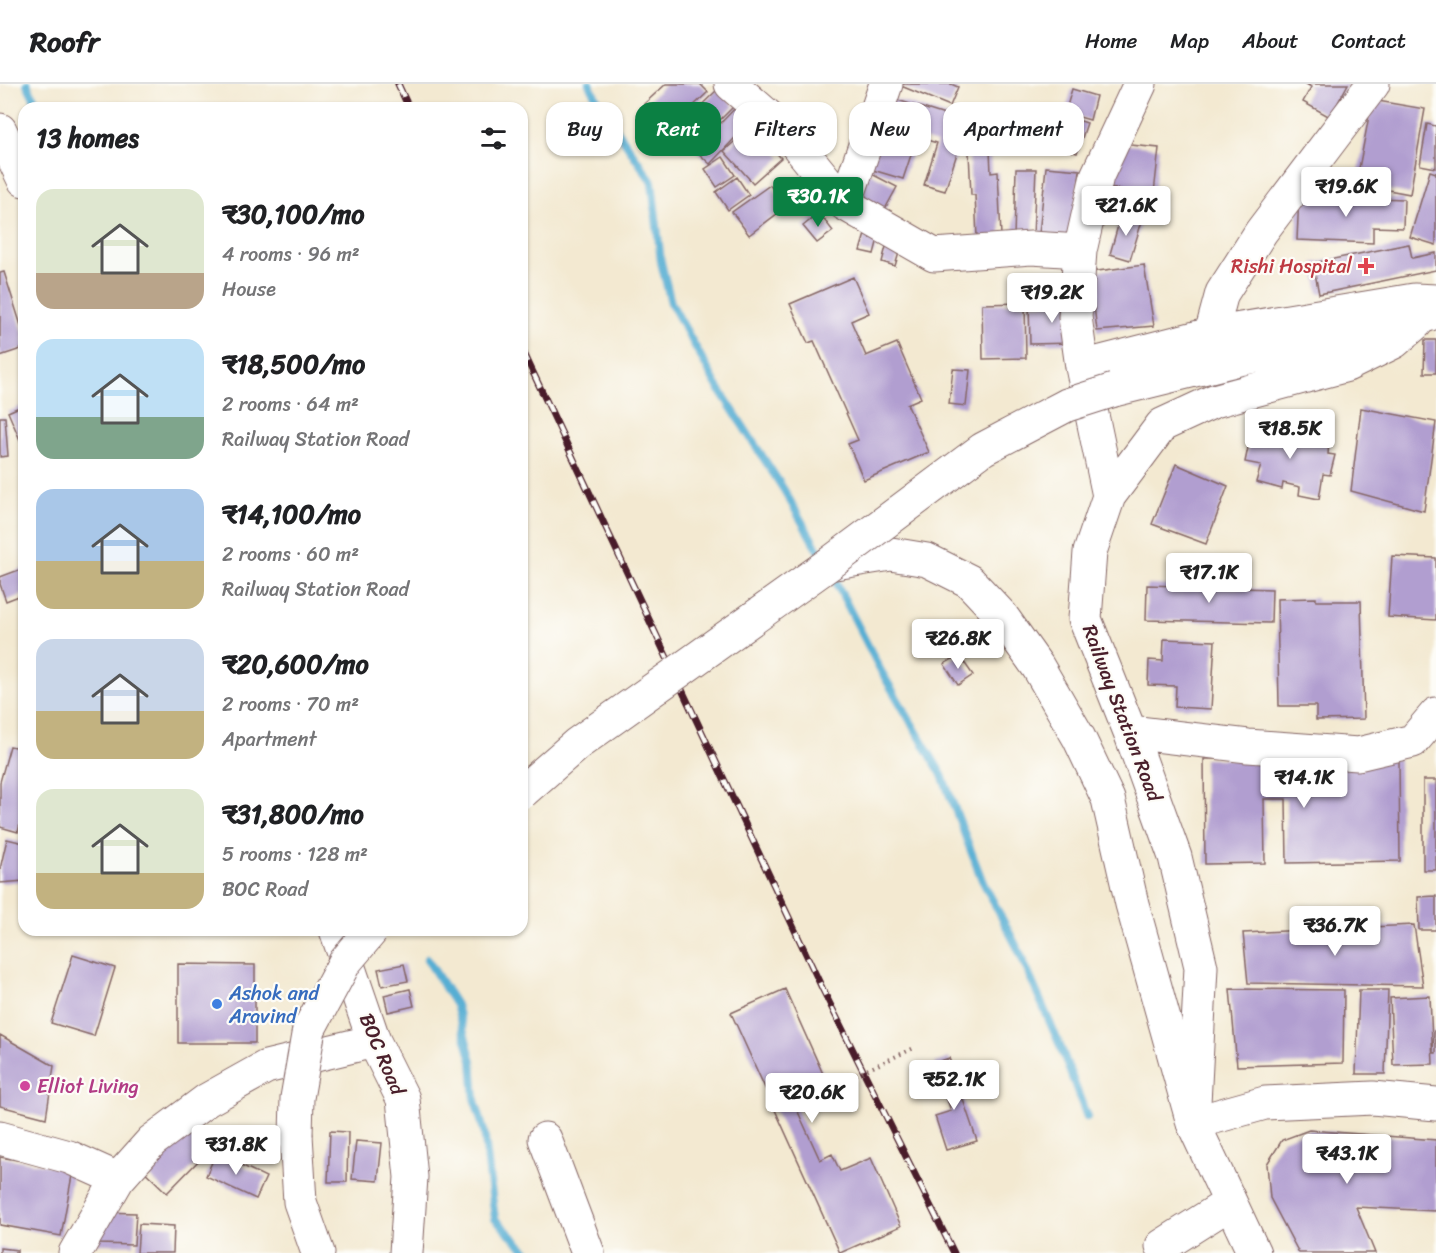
<!DOCTYPE html>
<html lang="en">
<head>
<meta charset="utf-8">
<style>
  :root { --surface:#fff; --page:#f6f6f6; --text:#202124; --muted:#757577; --line:#e0e0e0; --accent:#0b8043 }
  body { margin:0; font-family:Sriracha,sans-serif; background:var(--page); color:var(--text); height:100vh; display:flex; flex-direction:column; font-size:22px; white-space:nowrap }
  * { box-sizing:border-box; margin:0 }
  p { font-size:20px; color:var(--muted) }
  .icon { flex:none; width:33px; height:33px; fill:none; stroke:currentColor; stroke-width:2; stroke-linecap:round; stroke-linejoin:round }
  .map { position:relative; flex:1; overflow:hidden }
  .panel { position:absolute; left:18px; top:18px; width:510px; height:834px; display:flex; flex-direction:column; background:var(--surface); border-radius:18px; box-shadow:0 2px 4px #0004 }
  .panel>* { flex:none }
  .hud { position:absolute; left:546px; top:18px; width:570px; height:54px; display:flex; gap:12px }
  .price { position:absolute; translate:-50% -51px; padding:0 14px; border-radius:6px; background:#fff; color:#222; font-size:20px; line-height:39px; filter:drop-shadow(0 2px 3px #0008) }
  .price::after { content:''; position:absolute; left:50%; top:36px; width:18px; height:14px; margin-left:-9px; background:inherit; clip-path:polygon(0 0,100% 0,50% 100%) }
  .price.current { background:var(--accent); color:#fff }
  ul { padding:0; list-style:none }
  li { display:flex; align-items:center; gap:18px; height:150px; padding:0 18px }
  li span { display:grid; place-items:center; flex:none; width:168px; height:120px; border-radius:18px; color:#555 }
  li>.icon { margin-inline-start:auto }
  span .icon { width:72px; height:72px; fill:#fffc; stroke-width:1 }
  li b { font-size:26px }
  h2 { display:flex; justify-content:space-between; align-items:center; height:72px; padding:0 18px; font-size:26px }
  .tag { padding:0 21px; border-radius:18px; background:var(--surface); box-shadow:0 2px 4px #0004; font-size:21px; line-height:54px }
  .tag.current { background:var(--accent); color:#fff }
  header { display:flex; align-items:center; gap:36px; box-sizing:border-box; height:84px; padding:0 30px; background:var(--surface); border-bottom:2px solid var(--line) }
  header strong { font-size:28px }
  nav { display:flex; gap:33px; margin-inline-start:auto; font-size:21px }
  .map>svg:first-child { display:block }
  .lines { fill:none; stroke-linecap:round; stroke-linejoin:round }
  .stream { stroke:#56aed3; stroke-width:8 }
  .building { fill:#b19ed0 }
  .minor-casing { stroke:#856665; stroke-width:35 }
  .major-casing { stroke:#856665; stroke-width:35 }
  .minor { stroke:#fff; stroke-width:33 }
  .major { stroke:#fff; stroke-width:33 }
  .rail-casing { stroke:#4a1f2b; stroke-width:7 }
  .rail { stroke:#fdfcf7; stroke-width:4.5; stroke-dasharray:14; stroke-linecap:butt }
  .major-bridge-casing { stroke:#856665; stroke-width:35; stroke-linecap:butt }
  .path-bridge { stroke:#856665; stroke-width:4; stroke-dasharray:1.5 4.5; stroke-linecap:butt }
  .major-bridge { stroke:#fff; stroke-width:33 }
  .health-dot { fill:#e0444e; stroke:#fdfcf7; stroke-width:2 }
  .shop-dot { fill:#3f7fe0; stroke:#fdfcf7; stroke-width:2 }
  .hotel-dot { fill:#d1479c; stroke:#fdfcf7; stroke-width:2 }
  .labels { text-anchor:middle; dominant-baseline:central; stroke-width:4.5; stroke-linejoin:round; paint-order:stroke }
  .health-label { font-size:20px; fill:#be3a42; stroke:#fdfcf7; text-anchor:end }
  .street-label { font-size:20px; fill:#4a1f2b; stroke:#fdfcf7 }
  .shop-label { font-size:20px; fill:#366cbe; stroke:#fdfcf7; text-anchor:start }
  .hotel-label { font-size:20px; fill:#b23c85; stroke:#fdfcf7; text-anchor:start }
</style>
</head>
<body>
<header>
<strong>Roofr</strong>
<nav><a>Home</a><a>Map</a><a>About</a><a>Contact</a></nav>
</header>
<div class="map">
<svg width="1436" height="1169" viewBox="0 0 1436 1169">
  <rect width="100%" height="100%" fill="#fdfcf7"/>
  <filter id="ink" filterUnits="userSpaceOnUse"><feTurbulence type="fractalNoise" baseFrequency=".0167" numOctaves="2"/><feDisplacementMap in="SourceGraphic" scale="12" xChannelSelector="R" yChannelSelector="G"/><feConvolveMatrix kernelMatrix="1 2 1 2 8 2 1 2 1" color-interpolation-filters="sRGB"/></filter>
  <filter id="wash" filterUnits="userSpaceOnUse"><feTurbulence type="fractalNoise" baseFrequency=".008" numOctaves="4" result="noise"/><feDisplacementMap in="SourceGraphic" scale="24" xChannelSelector="R" yChannelSelector="G"/><feGaussianBlur stdDeviation="1.35" result="paint"/><feColorMatrix in="noise" values="0 0 0 0 0 0 0 0 0 0 0 0 0 0 0 0 0 1.4 0 .05"/><feComposite in="paint" operator="in"/></filter>
  <g filter="url(#wash)">
    <rect width="100%" height="100%" fill="#f3e9d1"/>
    <g class="lines">
      <path class="stream" d="M27,0L39,24
        M589,0L602,24L652,98L661,178L671,219L716,300L784,406L823,475
        M830,487L881,587L942,691L982,796L1018,865L1061,964L1087,1033
        M427,875L456,921L472,977L475,1016L484,1047L495,1135L529,1169"/>
    </g>
    <g id="blocks">
      <path class="building" d="M666,0H700L708,8L673,41L661,29L657,33L644,20Z
        M896,0H951L958,3L950,22Z
        M1306,0H1348L1330,33L1303,18L1311,3Z
        M718,5L734,22L703,53L686,36Z
        M1072,5L1096,12L1090,36L1065,29Z
        M888,13L967,38L945,107L924,101L937,59L917,53L903,95L866,84Z
        M1372,16L1425,25L1410,110L1356,100Z
        M740,19L755,33L710,80L695,66Z
        M1040,24L1087,39L1077,69L1031,54Z
        M1427,40L1436,42V84L1420,81Z
        M752,42L781,74L753,99L724,67Z
        M1102,58L1159,64L1154,109L1098,103Z
        M990,66L991,89L998,88L1001,152L977,153L975,111H971L969,68Z
        M723,73L735,91L717,103L705,85Z
        M1046,83L1080,86L1072,154L1039,150Z
        M1016,85H1036L1033,153H1014Z
        M864,86L897,103L880,134L847,116Z
        M1430,87L1436,89V161L1410,153Z
        M802,92L816,110L800,122L786,105Z
        M737,93L749,111L728,126L716,108Z
        M770,101L786,123L749,151L732,128Z
        M1299,111L1404,115L1403,144L1373,143V159L1297,156Z
        M819,129L833,147L817,159L803,142Z
        M1121,131L1142,137L1130,176L1110,170Z
        M866,147L879,151L874,170L860,167Z
        M887,159L901,162L895,182L882,178Z
        M1409,160L1412,174L1436,169V186L1319,210L1313,179Z
        M1144,181L1154,242L1097,247L1090,188Z
        M4,188L24,251V264L0,272V189Z
        M853,193L869,229L851,237L866,272L897,259L921,314L907,320L929,368L864,396L848,360L858,356L814,257L808,259L790,220Z
        M1025,219L1026,274L983,275L982,220Z
        M1073,219L1074,259L1030,260L1029,220Z
        M1425,256H1436V289H1424Z
        M953,285L970,286L966,322L949,320Z
        M24,321V365L8,328Z
        M1361,324L1436,338L1424,427L1351,407Z
        M0,333H5L8,372L0,373Z
        M1253,340L1329,358L1328,370L1335,371L1330,391L1323,390L1319,415L1299,411L1300,403L1283,399L1282,405L1256,398L1261,381L1245,378Z
        M1176,380L1228,402L1206,460L1152,440Z
        M1392,472L1436,474V536L1388,533Z
        M24,484V510L6,517L0,500V493Z
        M1147,501L1272,505L1271,539L1146,536Z
        M1316,514V517H1361L1364,635L1316,636V622H1279L1277,515Z
        M1164,555L1215,557L1211,625L1175,623L1176,602L1148,601L1149,576L1163,577Z
        M959,571L973,591L958,601L944,580Z
        M10,662L24,665V725L18,748L0,743V698Z
        M1204,675H1399L1400,777L1287,779L1286,715H1264L1265,779L1205,780Z
        M1423,696H1436V786H1423Z
        M7,755L24,759V797L0,799V785Z
        M1436,812V846H1419L1418,813Z
        M1414,841L1423,902L1248,899L1243,849Z
        M73,871L115,884L94,952L51,939Z
        M178,880L255,881V959H178Z
        M404,880L408,897L382,902L378,885Z
        M410,905L414,922L388,928L384,911Z
        M785,905L823,990L788,1006L820,1076L832,1070L840,1087L871,1074L901,1142L840,1169L731,929Z
        M1230,905L1344,906L1343,979L1237,982Z
        M1359,906H1388L1385,990H1356Z
        M1430,912L1433,980L1393,981L1390,914Z
        M1434,947H1436V969H1433Z
        M0,951L54,982L46,1034L0,1022Z
        M949,974L977,1057L946,1066L935,1032L951,1027L935,979Z
        M178,1039L208,1067L167,1109L138,1081Z
        M1309,1046L1436,1056V1127L1356,1123L1375,1169H1299L1270,1114L1267,1080L1282,1056Z
        M330,1047L348,1048L347,1098H328Z
        M356,1057L382,1059L378,1097L352,1095Z
        M216,1069L266,1093L256,1115L206,1092Z
        M0,1073L73,1086L61,1152L0,1141Z
        M100,1128L136,1129L134,1161L98,1160Z
        M139,1140L174,1142L173,1169H137Z
        M0,1164L17,1166V1169H0Z"/>
    </g>
  </g>
  <g filter="url(#ink)">
    <use href="#blocks" fill-opacity="0" stroke="#856665" stroke-width="1.5"/>
    <g class="lines">
      <g class="minor-casing">
        <path id="minor" d="M731,0L788,50L845,120L934,171L1031,164L1080,167L1075,233L1082,283L1109,412
          M0,46L24,96
          M845,120L886,0
          M1080,167L1097,92L1140,0
          M1211,250L1222,209L1261,148L1373,0
          M1082,283L1211,250L1414,216L1436,217
          M1130,648L1248,662L1358,670L1413,657L1436,630
          M336,846L374,957L403,1015L411,1093L406,1169
          M1193,1039L1265,1019L1373,1014L1436,1020
          M0,1054L69,1073L118,1095
          M545,1055L588,1169
          M1162,1162L1230,1119
          M75,1169L118,1095L152,1057L207,1016L266,983L374,957
          M1254,1169L1193,1039L1201,883L1175,773L1130,648L1085,535L1090,468L1109,412L1162,341L1214,317L1347,281L1394,258L1416,239"/>
      </g>
      <g class="major-casing">
        <path id="major" d="M1114,306L1239,275L1361,254L1436,228
          M829,480L891,470L927,476L969,497L1001,531L1038,583L1079,654L1108,715L1132,820L1193,1039
          M296,1051L300,1118L318,1169"/>
      </g>
      <use href="#minor" class="minor"/>
      <use href="#major" class="major"/>
      <g class="rail-casing">
        <path id="rail" d="M398,0L409,24
          M522,265L823,906L954,1169"/>
      </g>
      <use href="#rail" class="rail"/>
      <g class="major-bridge-casing">
        <path id="major-bridge" d="M522,708L577,660L829,480L983,365L1067,321L1114,306
          M296,1051L297,1014L309,945L345,878L372,846"/>
      </g>
      <path class="path-bridge" d="M802,1016L914,964"/>
      <use href="#major-bridge" class="major-bridge"/>
    </g>
  </g>
  <path class="health-dot" d="M1363 173h6v6h6v6h-6v6h-6v-6h-6v-6h6z"/>
  <circle class="shop-dot" cx="217" cy="920" r="6"/>
  <circle class="hotel-dot" cx="25" cy="1002" r="6"/>
  <g class="labels">
    <g class="health-label">
      <text x="1352" y="182">Rishi Hospital</text>
    </g>
    <g class="street-label">
      <text transform="translate(1122 629) rotate(69)">Railway Station Road</text>
      <text transform="translate(382 970) rotate(67)">BOC Road</text>
    </g>
    <g class="shop-label">
      <text x="229" y="909">Ashok and<tspan x="229" dy="23">Aravind</tspan></text>
    </g>
    <g class="hotel-label">
      <text x="37" y="1002">Elliot Living</text>
    </g>
  </g>
</svg>
<b class="price" style="left:1346px;top:134px">₹19.6K</b>
<b class="price current" style="left:818px;top:144px">₹30.1K</b>
<b class="price" style="left:1126px;top:153px">₹21.6K</b>
<b class="price" style="left:1052px;top:240px">₹19.2K</b>
<b class="price" style="left:1290px;top:376px">₹18.5K</b>
<b class="price" style="left:1209px;top:520px">₹17.1K</b>
<b class="price" style="left:958px;top:586px">₹26.8K</b>
<b class="price" style="left:1304px;top:725px">₹14.1K</b>
<b class="price" style="left:1335px;top:873px">₹36.7K</b>
<b class="price" style="left:954px;top:1027px">₹52.1K</b>
<b class="price" style="left:812px;top:1040px">₹20.6K</b>
<b class="price" style="left:236px;top:1092px">₹31.8K</b>
<b class="price" style="left:1347px;top:1101px">₹43.1K</b>
<div class="hud">
<a class="tag">Buy</a>
<a class="tag current">Rent</a>
<a class="tag">Filters</a>
<a class="tag">New</a>
<a class="tag">Apartment</a>
</div>
<section class="panel">
<h2>13 homes<svg class="icon" aria-label="filters" viewBox="0 0 24 24"><path d="M4 7h16M4 17h16"/><circle cx="9" cy="7" r="2"/><circle cx="15" cy="17" r="2"/></svg></h2>
<ul>
<li><span style="background:linear-gradient(#dfe7d0 70%,#b9a48a 0)"><svg class="icon" aria-label="home" viewBox="0 0 24 24"><path d="M3 11l9-7 9 7M6 9v11h12V9"/></svg></span><div><b>₹30,100/mo</b><p>4 rooms · 96 m²</p><p>House</p></div></li>
<li><span style="background:linear-gradient(#bfe0f5 65%,#7fa58c 0)"><svg class="icon" aria-label="home" viewBox="0 0 24 24"><path d="M3 11l9-7 9 7M6 9v11h12V9"/></svg></span><div><b>₹18,500/mo</b><p>2 rooms · 64 m²</p><p>Railway Station Road</p></div></li>
<li><span style="background:linear-gradient(#a9c7e8 60%,#c2b280 0)"><svg class="icon" aria-label="home" viewBox="0 0 24 24"><path d="M3 11l9-7 9 7M6 9v11h12V9"/></svg></span><div><b>₹14,100/mo</b><p>2 rooms · 60 m²</p><p>Railway Station Road</p></div></li>
<li><span style="background:linear-gradient(#c9d6e8 60%,#c2b280 0)"><svg class="icon" aria-label="home" viewBox="0 0 24 24"><path d="M3 11l9-7 9 7M6 9v11h12V9"/></svg></span><div><b>₹20,600/mo</b><p>2 rooms · 70 m²</p><p>Apartment</p></div></li>
<li><span style="background:linear-gradient(#dfe7d0 70%,#c2b280 0)"><svg class="icon" aria-label="home" viewBox="0 0 24 24"><path d="M3 11l9-7 9 7M6 9v11h12V9"/></svg></span><div><b>₹31,800/mo</b><p>5 rooms · 128 m²</p><p>BOC Road</p></div></li>
</ul>
</section>
</div>
</body>
</html>
